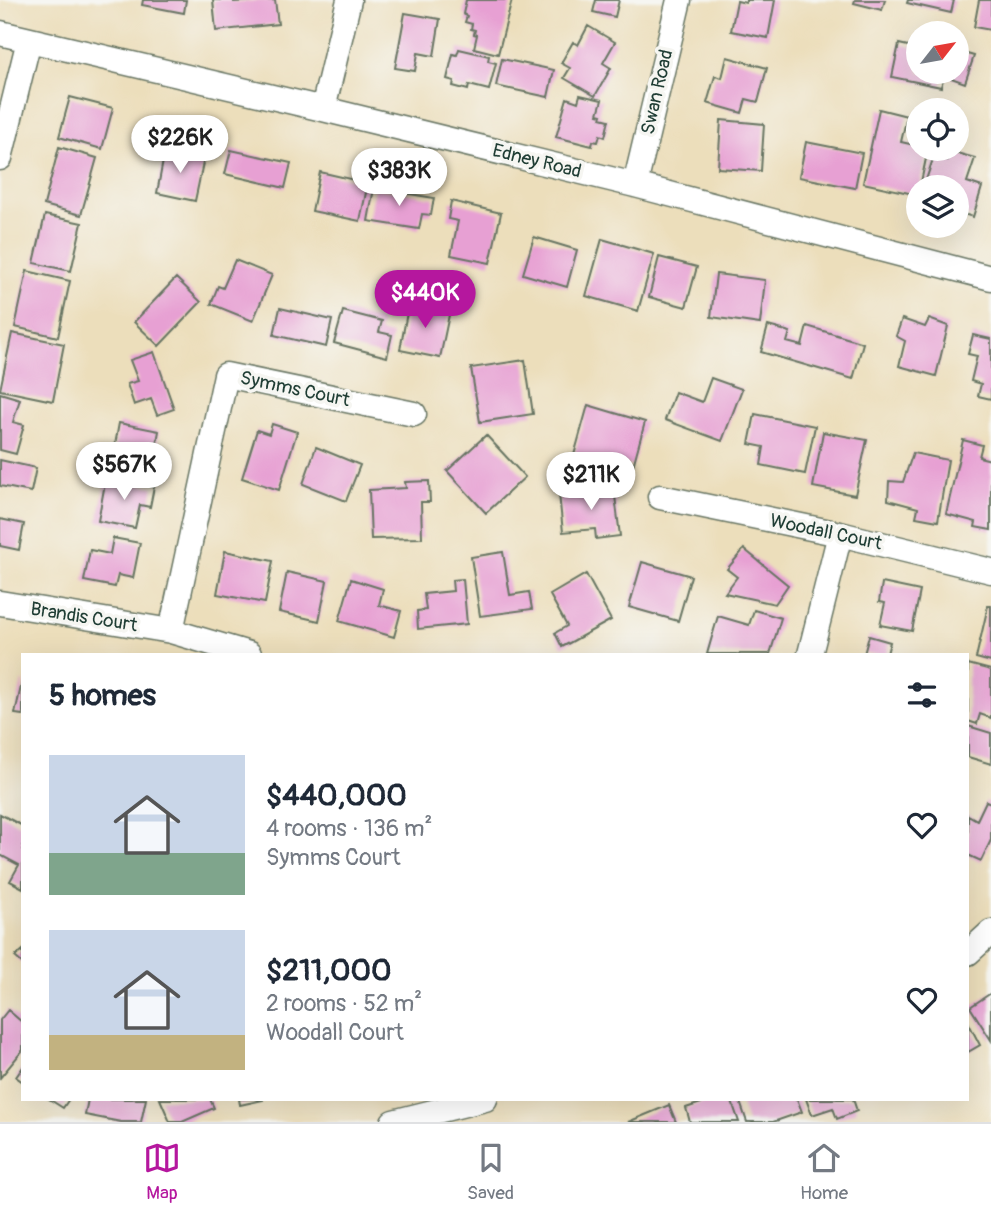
<!DOCTYPE html>
<html lang="en">
<head>
<meta charset="utf-8">
<style>
  :root { --surface:#fff; --page:#f2f2f3; --text:#1f2937; --muted:#747a83; --line:#e0e1e3; --accent:#b5179e }
  body { margin:0; font-family:Pangolin,sans-serif; background:var(--page); color:var(--text); height:100vh; display:flex; flex-direction:column; font-size:26px; white-space:nowrap }
  * { box-sizing:border-box; margin:0 }
  p { font-size:23px; color:var(--muted) }
  .icon { flex:none; width:38px; height:38px; fill:none; stroke:currentColor; stroke-width:2; stroke-linecap:round; stroke-linejoin:round }
  .map { position:relative; flex:1; overflow:hidden }
  .sheet { position:absolute; left:21px; top:653px; width:948px; height:448px; display:flex; flex-direction:column; background:var(--surface); border-radius:0px; box-shadow:0 7px 28px #0002 }
  .sheet>* { flex:none }
  .needle { width:46px; rotate:59deg }
  .tools { position:absolute; left:906px; top:21px; display:grid; gap:14px }
  .tools a { display:grid; place-items:center; width:63px; height:63px; border-radius:50%; background:var(--surface); box-shadow:0 7px 28px #0002; font-size:35px }
  .price { position:absolute; translate:-50% -60px; padding:0 16px; border-radius:24px; background:#fff; color:#222; font-size:23px; line-height:46px; filter:drop-shadow(0 2px 4px #0008) }
  .price::after { content:''; position:absolute; left:50%; top:42px; width:21px; height:16px; margin-left:-10px; background:inherit; clip-path:polygon(0 0,100% 0,50% 100%) }
  .price.selected { background:var(--accent); color:#fff }
  ul { padding:0; list-style:none }
  li { display:flex; align-items:center; gap:21px; height:175px; padding:0 28px }
  li span { display:grid; place-items:center; flex:none; width:196px; height:140px; border-radius:0px; color:#555 }
  li>.icon { margin-inline-start:auto }
  span .icon { width:84px; height:84px; fill:#fffc; stroke-width:1 }
  li b { font-size:30px }
  h2 { display:flex; justify-content:space-between; align-items:center; height:84px; padding:0 28px; font-size:30px }
  .menu { display:flex; justify-content:space-around; align-items:center; height:98px; border-top:2px solid var(--line); background:var(--surface); font-size:19px; color:var(--muted) }
  .menu a { display:grid; justify-items:center; gap:4px }
  .menu .selected { color:var(--accent) }
  .map>svg:first-child { display:block }
  .building { fill:#e7a0d3 }
  .lines { fill:none; stroke-linecap:round; stroke-linejoin:round }
  .street-casing { stroke:#677563; stroke-width:27 }
  .street { stroke:#fff; stroke-width:24 }
  .labels { text-anchor:middle; dominant-baseline:central; stroke-width:7; stroke-linejoin:round; paint-order:stroke }
  .street-label { font-size:19px; fill:#1f3d34; stroke:#f6f6f2 }
</style>
</head>
<body>
<div class="map">
<svg width="991" height="1122" viewBox="0 0 991 1122">
  <rect width="100%" height="100%" fill="#f6f6f2"/>
  <filter id="ink" filterUnits="userSpaceOnUse"><feTurbulence type="fractalNoise" baseFrequency=".0143" numOctaves="2"/><feDisplacementMap in="SourceGraphic" scale="14" xChannelSelector="R" yChannelSelector="G"/><feConvolveMatrix kernelMatrix="1 2 1 2 8 2 1 2 1" color-interpolation-filters="sRGB"/></filter>
  <filter id="wash" filterUnits="userSpaceOnUse"><feTurbulence type="fractalNoise" baseFrequency=".00686" numOctaves="4" result="noise"/><feDisplacementMap in="SourceGraphic" scale="28" xChannelSelector="R" yChannelSelector="G"/><feGaussianBlur stdDeviation="1.57" result="paint"/><feColorMatrix in="noise" values="0 0 0 0 0 0 0 0 0 0 0 0 0 0 0 0 0 1.4 0 .05"/><feComposite in="paint" operator="in"/></filter>
  <g filter="url(#wash)">
    <rect width="100%" height="100%" fill="#ecdebb"/>
    <g id="blocks">
      <path class="building" d="M143,0H186L184,13L142,5Z
        M213,0H234V2L275,0L278,24L216,31Z
        M466,0H512L498,54L474,48L477,35L474,34L475,30L471,29L472,24L465,22L467,16L463,14Z
        M596,0H619L615,17L593,12Z
        M746,0H775L768,38L731,31L737,1L746,3Z
        M855,0H885L882,10L854,3Z
        M908,0H954L951,13L907,3Z
        M979,0H991V30L974,27Z
        M405,13L440,19L434,56L418,53L415,71L395,68Z
        M588,26L615,42L603,63L611,68L595,96L564,78L570,68L561,63L573,42L578,45Z
        M917,43H919V72H945L941,87L892,77L899,44L917,48Z
        M459,49L489,56L488,61L496,63L489,90L469,85L468,90L453,86L454,81L447,79L453,54L457,55Z
        M960,52L974,56L965,83L951,78L953,72H957V59Z
        M727,57L767,68L758,102L746,99L742,113L707,103L715,76L722,78Z
        M502,59L554,70L548,97L496,86Z
        M580,95L602,100L598,114L602,115L601,118L609,120L605,137L600,135L598,142L593,141L592,146L556,137L567,98L578,102Z
        M70,97L113,108L102,149L59,137Z
        M879,109L907,116L901,142L919,146V149H928L920,187H919L918,195L863,183Z
        M721,120L764,124L761,171L718,168Z
        M806,142L862,153L855,188L799,177Z
        M59,147L97,158L81,215L44,205Z
        M165,150L204,158L195,201L157,193Z
        M231,150L291,163L285,188L225,174Z
        M949,151L975,158L967,182L982,187L973,217L957,212V187H933L925,183L934,156L947,160Z
        M320,172L368,183L360,221L312,211Z
        M374,188L434,198L431,215L422,214L419,229L368,221Z
        M451,201L501,213L490,263L451,255L458,221L448,219Z
        M45,215L82,223L71,271L34,263Z
        M534,237L577,250L567,287L523,274Z
        M602,239L654,254L638,311L586,296Z
        M659,257L697,267L686,307L649,297Z
        M235,260L272,275L253,321L211,304L218,286L223,288Z
        M27,271L70,281L58,337L15,327Z
        M716,274L765,280L760,324L711,317Z
        M176,278L201,302L159,346L134,322Z
        M409,302L450,310L440,358L400,350Z
        M280,308L332,320L326,347L274,335Z
        M343,311L382,321L379,332L392,335L387,357L334,343Z
        M902,319L925,327L929,319L948,326L936,376L899,366L905,341L896,336Z
        M768,326L790,332L787,342L802,346L807,326L863,343L853,379L761,352Z
        M12,333L64,344L53,401L0,390Z
        M973,335L991,339V399L978,396L981,384L971,381L977,356L968,354Z
        M154,352L174,409L157,415L151,399L134,405L127,384L138,381L130,360Z
        M525,360L533,414L480,422L471,368Z
        M711,378L742,389L722,441L665,420L675,392L702,402Z
        M0,393L20,399L13,422L24,425L16,454L0,450Z
        M588,405L645,422L633,466L618,462L613,479L571,466Z
        M755,414L815,426L805,474L761,465L764,447L749,444Z
        M119,423L159,431L151,474L111,467Z
        M272,424L297,432L279,490L242,478L257,430L269,434Z
        M823,432L867,440L855,495L813,487Z
        M486,435L525,477L486,513L447,471Z
        M963,440L982,445L979,457L991,460V530L975,527L976,522L946,514Z
        M316,447L360,465L346,501L303,484Z
        M913,453L948,460L938,521L916,517L918,508L888,500L889,481L903,482Z
        M0,460L36,468L31,492L0,486Z
        M106,478L154,487L150,507L140,505L135,528L98,521Z
        M429,481L430,502H421L422,538L371,539L369,490L406,488L405,482Z
        M614,488L620,536L596,539L595,529L563,532L559,494Z
        M0,519L24,524L19,550L0,546Z
        M113,538L140,543L133,578L118,575L115,587L84,581L90,550L110,554Z
        M744,549L788,585L775,604L725,593L737,577L727,569Z
        M225,551L273,561L265,603L217,594Z
        M503,552L510,595L529,592L532,609L480,616L471,557Z
        M642,562L691,576L678,621L629,607Z
        M287,572L327,581L319,621L279,612Z
        M586,574L611,620L562,647L555,633L567,626L550,595Z
        M351,579L383,589L379,605L401,611L394,637L339,621Z
        M463,579L467,624L418,629L417,611L426,610L424,594L453,591L452,580Z
        M882,583L920,591L912,631L880,625L885,603L879,602Z
        M988,606H991V662L976,658Z
        M754,610L781,618L770,654H707L718,616L749,625Z
        M869,636L890,642L887,654H864Z
        M968,664L991,670V718L980,714L977,724L968,721Z
        M22,682H23V715L15,714Z
        M968,726L991,733V764L968,757Z
        M986,801L991,803V840L981,861L968,855V815L977,820Z
        M0,814L23,826V888L10,881L19,865L0,855Z
        M23,950V964L15,957Z
        M991,993V1040L970,1007Z
        M8,1010L23,1023V1050L0,1078V1020Z
        M968,1022L980,1045L968,1052Z
        M23,1067V1082L16,1077Z
        M49,1099H69L63,1108Z
        M88,1099H146L141,1122H121L85,1115Z
        M160,1099H210L214,1108L182,1122H170Z
        M239,1099H263V1100L240,1105Z
        M713,1099H731L739,1122H690L686,1108Z
        M739,1099H797L802,1112L773,1122H747Z
        M806,1099H853L857,1111L837,1119L833,1108L812,1115Z
        M669,1105L676,1122H628Z"/>
    </g>
  </g>
  <g filter="url(#ink)">
    <use href="#blocks" fill-opacity="0" stroke="#677563" stroke-width="2"/>
    <g class="lines">
      <g class="street-casing">
        <path id="street" d="M0,33L323,109L635,185L991,278
          M323,109L349,0
          M0,158L29,40
          M635,185L679,0
          M660,497L840,534L991,571
          M0,603L171,631L249,654
          M171,631L226,375L414,414
          M810,654L840,534
          M968,953L991,932
          M393,1122L485,1099"/>
      </g>
      <use href="#street" class="street"/>
    </g>
  </g>
  <g class="labels">
    <g class="street-label">
      <text transform="translate(657 92) rotate(-77)">Swan Road</text>
      <text transform="translate(537 161) rotate(14)">Edney Road</text>
      <text transform="translate(295 389) rotate(12)">Symms Court</text>
      <text transform="translate(826 532) rotate(12)">Woodall Court</text>
      <text transform="translate(84 617) rotate(9)">Brandis Court</text>
    </g>
  </g>
</svg>
<div class="tools">
<a><svg class="needle" viewBox="-14 -14 28 28"><path d="M0-13l5 13h-10z" fill="#e53935"/><path d="M0 13l5-13h-10z" fill="#747a83"/></svg></a>
<a><svg class="icon" aria-label="locate" viewBox="0 0 24 24"><circle cx="12" cy="12" r="6"/><path d="M12 2v4M12 18v4M2 12h4M18 12h4"/></svg></a>
<a><svg class="icon" aria-label="layers" viewBox="0 0 24 24"><path d="M12 4l9 5-9 5-9-5zM3 14l9 5 9-5"/></svg></a>
</div>
<b class="price" style="left:180px;top:175px">$226K</b>
<b class="price" style="left:399px;top:208px">$383K</b>
<b class="price selected" style="left:425px;top:330px">$440K</b>
<b class="price" style="left:124px;top:502px">$567K</b>
<b class="price" style="left:591px;top:512px">$211K</b>
<section class="sheet">
<h2>5 homes<svg class="icon" aria-label="filters" viewBox="0 0 24 24"><path d="M4 7h16M4 17h16"/><circle cx="9" cy="7" r="2"/><circle cx="15" cy="17" r="2"/></svg></h2>
<ul>
<li><span style="background:linear-gradient(#c9d6e8 70%,#7fa58c 0)"><svg class="icon" aria-label="home" viewBox="0 0 24 24"><path d="M3 11l9-7 9 7M6 9v11h12V9"/></svg></span><div><b>$440,000</b><p>4 rooms · 136 m²</p><p>Symms Court</p></div><svg class="icon" aria-label="heart" viewBox="0 0 24 24"><path d="M12 20l-8-8c-3-5 5-10 8-4 3-6 11-1 8 4z"/></svg></li>
<li><span style="background:linear-gradient(#c9d6e8 75%,#c2b280 0)"><svg class="icon" aria-label="home" viewBox="0 0 24 24"><path d="M3 11l9-7 9 7M6 9v11h12V9"/></svg></span><div><b>$211,000</b><p>2 rooms · 52 m²</p><p>Woodall Court</p></div><svg class="icon" aria-label="heart" viewBox="0 0 24 24"><path d="M12 20l-8-8c-3-5 5-10 8-4 3-6 11-1 8 4z"/></svg></li>
</ul>
</section>
</div>
<nav class="menu">
<a class="selected"><svg class="icon" aria-label="map" viewBox="0 0 24 24"><path d="M3 6l6-2 6 2 6-2v14l-6 2-6-2-6 2zM9 4v14M15 6v14"/></svg>Map</a>
<a><svg class="icon" aria-label="saved" viewBox="0 0 24 24"><path d="M7 4h10v16l-5-4-5 4z"/></svg>Saved</a>
<a><svg class="icon" aria-label="home" viewBox="0 0 24 24"><path d="M3 11l9-7 9 7M6 9v11h12V9"/></svg>Home</a>
</nav>
</body>
</html>
